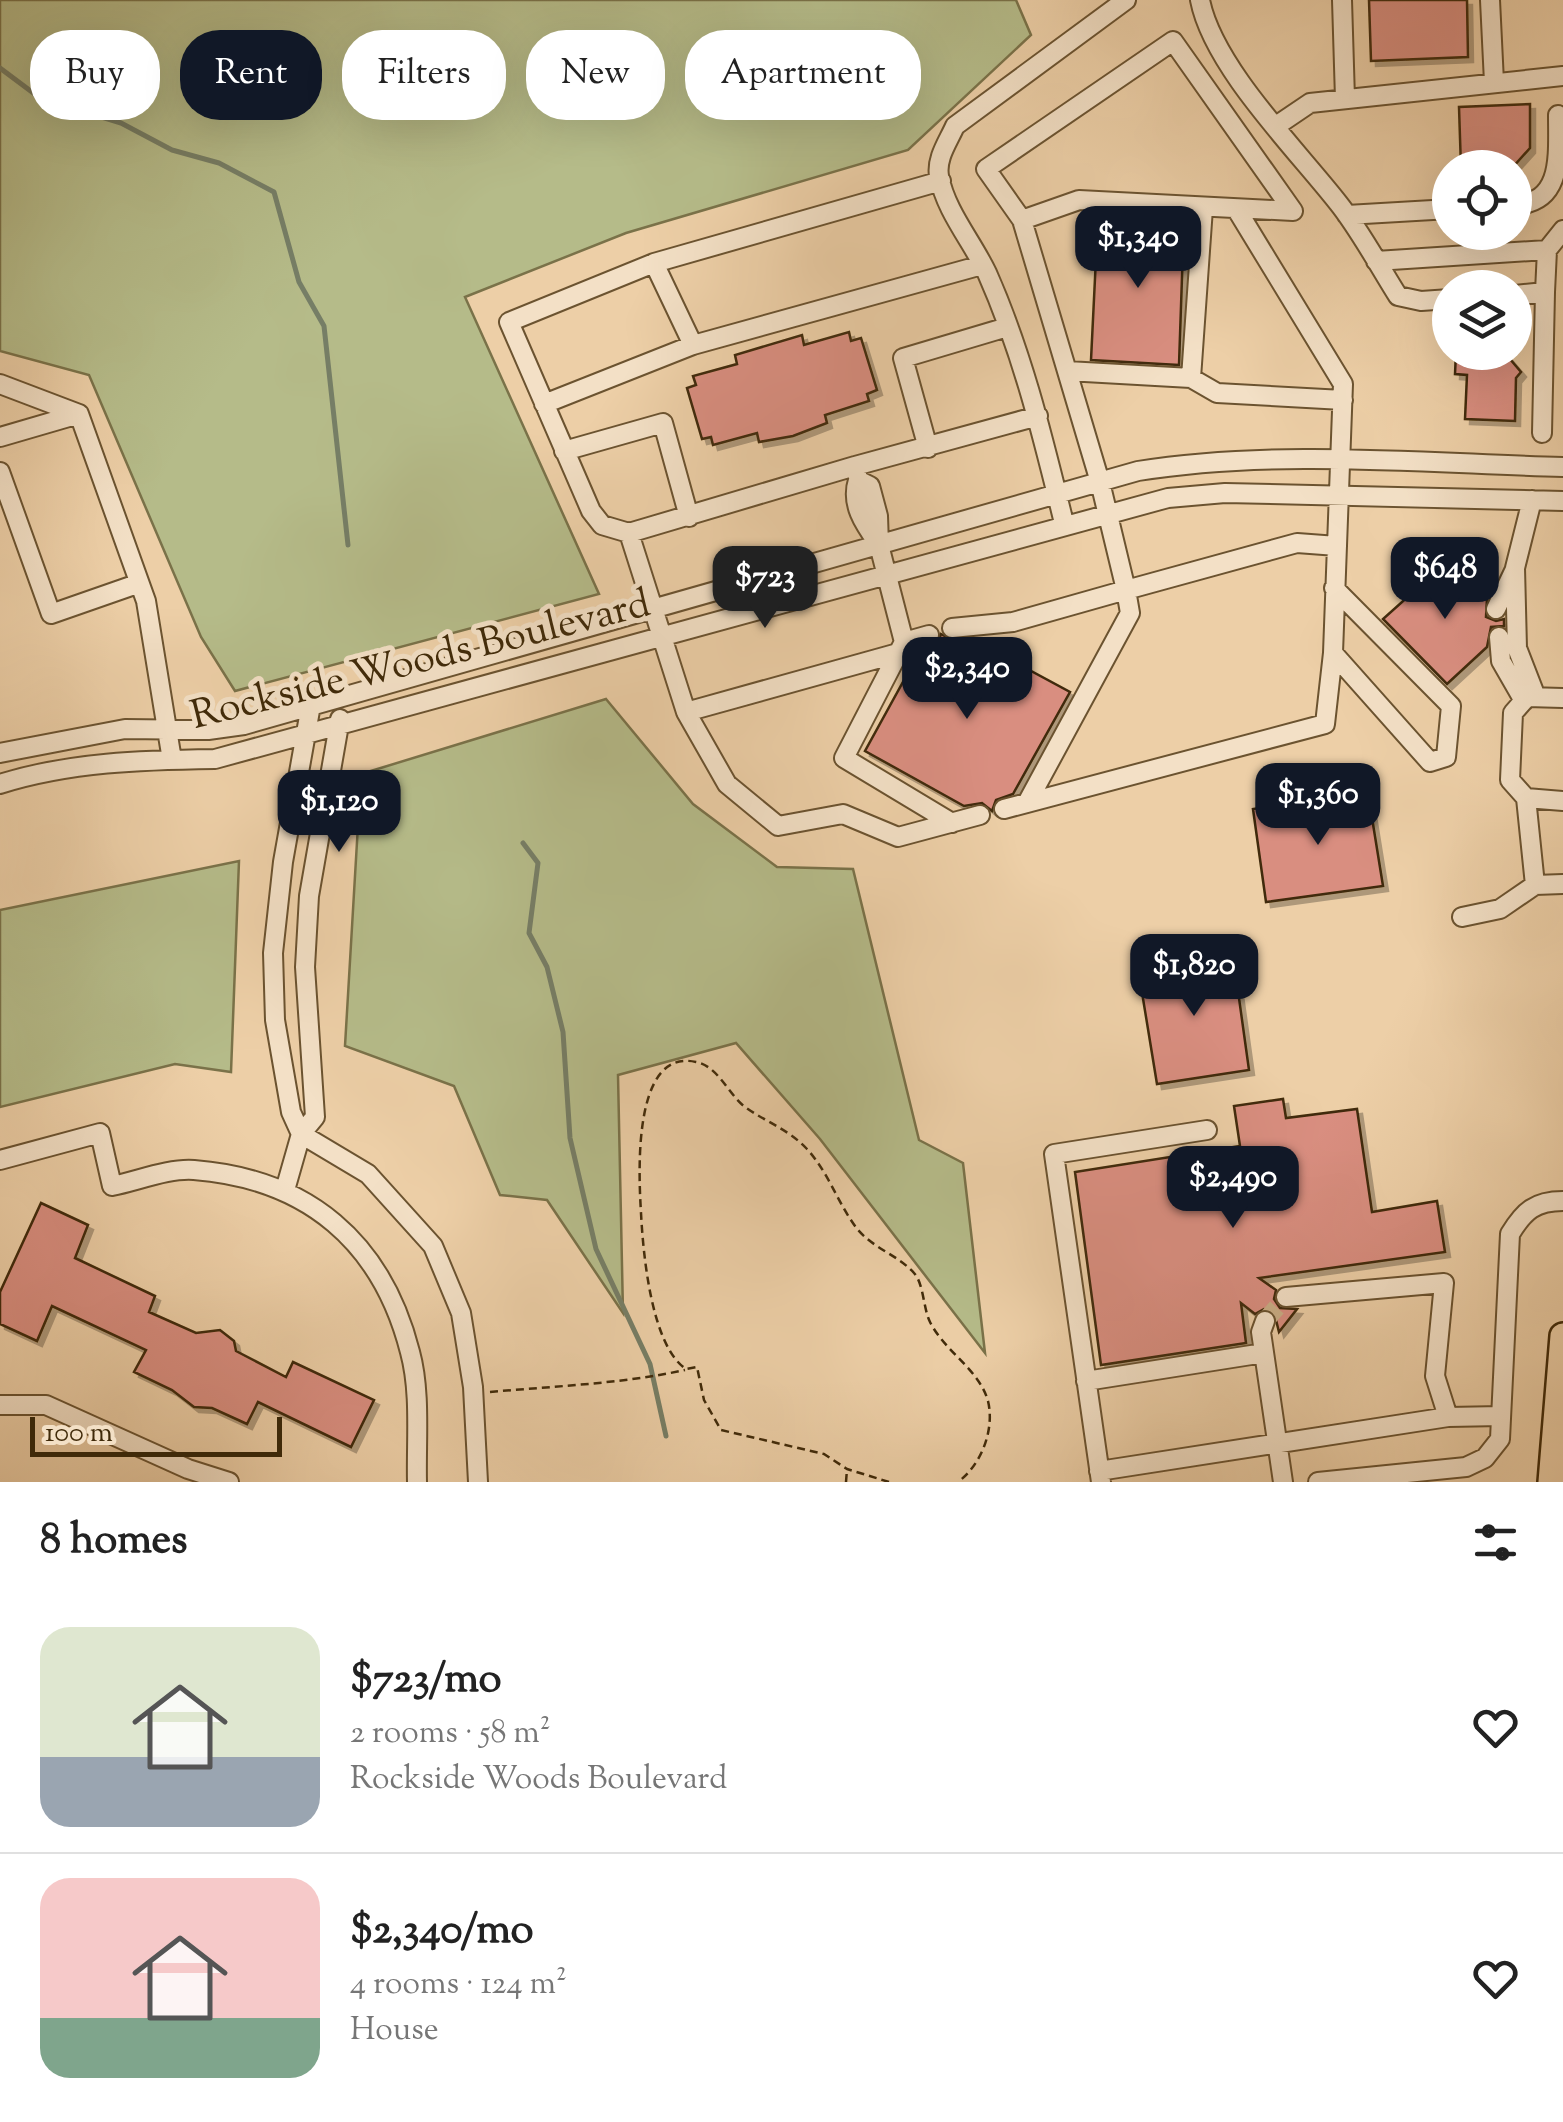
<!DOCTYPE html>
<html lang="en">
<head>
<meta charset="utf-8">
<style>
  :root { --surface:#fff; --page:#f2f2f2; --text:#222; --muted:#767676; --line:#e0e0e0; --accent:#111827 }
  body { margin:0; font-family:"Sorts Mill Goudy",serif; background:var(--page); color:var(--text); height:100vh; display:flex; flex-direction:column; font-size:38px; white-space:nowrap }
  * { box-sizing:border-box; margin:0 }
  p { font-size:32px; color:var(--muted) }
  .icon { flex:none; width:55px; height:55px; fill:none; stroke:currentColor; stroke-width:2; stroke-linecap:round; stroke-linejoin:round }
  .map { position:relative; height:1482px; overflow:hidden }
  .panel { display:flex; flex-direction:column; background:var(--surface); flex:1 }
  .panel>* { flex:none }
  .banner { position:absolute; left:30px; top:30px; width:1000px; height:90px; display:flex; gap:20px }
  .tools { position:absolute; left:1432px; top:150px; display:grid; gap:20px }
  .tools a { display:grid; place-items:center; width:100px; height:100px; border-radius:50%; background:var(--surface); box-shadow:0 10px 40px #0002; font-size:50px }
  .scale { position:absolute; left:30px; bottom:25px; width:252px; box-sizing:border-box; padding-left:10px; border:5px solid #402a09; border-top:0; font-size:28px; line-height:35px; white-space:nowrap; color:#402a09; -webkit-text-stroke:8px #f3e0c6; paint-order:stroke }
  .price { position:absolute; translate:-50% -85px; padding:0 22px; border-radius:20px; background:var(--accent); color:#fff; font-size:32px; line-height:65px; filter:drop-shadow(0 2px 5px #0008) }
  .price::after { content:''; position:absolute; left:50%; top:60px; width:30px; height:22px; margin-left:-15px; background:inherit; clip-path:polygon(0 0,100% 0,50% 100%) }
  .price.current { background:#222; color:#fff }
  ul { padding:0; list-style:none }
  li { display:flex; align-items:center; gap:30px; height:250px; padding:0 40px }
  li+li { border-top:2px solid var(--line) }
  li span { display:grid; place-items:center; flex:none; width:280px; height:200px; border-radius:30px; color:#555 }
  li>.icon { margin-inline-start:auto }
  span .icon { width:120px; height:120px; fill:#fffc; stroke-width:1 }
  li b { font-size:42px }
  h2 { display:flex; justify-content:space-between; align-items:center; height:120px; padding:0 40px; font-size:42px }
  .pill { padding:0 35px; border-radius:40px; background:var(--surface); box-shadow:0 10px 40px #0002; font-size:35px; line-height:90px }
  .pill.current { background:var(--accent); color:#fff }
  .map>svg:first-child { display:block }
  .green { fill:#b5bb89; stroke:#7a7249; stroke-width:2.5 }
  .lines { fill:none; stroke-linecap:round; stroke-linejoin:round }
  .stream { stroke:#767e66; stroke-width:5 }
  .building { fill:#d98e80; stroke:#402a09; stroke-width:2.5; filter:url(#shadow) }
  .minor-tunnel { stroke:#caae87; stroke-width:18; stroke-dasharray:18 9; stroke-linecap:butt }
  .minor-casing { stroke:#6b5330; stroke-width:22 }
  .highway-casing { stroke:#402a09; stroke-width:30 }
  .path { stroke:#402a09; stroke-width:2.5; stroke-dasharray:8 5; stroke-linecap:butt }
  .minor { stroke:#f3e0c6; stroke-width:18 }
  .highway { stroke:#edcfa7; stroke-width:25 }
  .labels { text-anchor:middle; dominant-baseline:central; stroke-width:10; stroke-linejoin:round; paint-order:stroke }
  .street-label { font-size:40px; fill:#402a09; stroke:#f3e0c6 }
</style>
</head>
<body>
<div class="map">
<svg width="1563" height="1482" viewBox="0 0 1563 1482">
  <defs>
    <filter id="shadow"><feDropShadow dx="5" dy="5" stdDeviation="0" flood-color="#0004"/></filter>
  </defs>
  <rect width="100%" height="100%" fill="#edcfa7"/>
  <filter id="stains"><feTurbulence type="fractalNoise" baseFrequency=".002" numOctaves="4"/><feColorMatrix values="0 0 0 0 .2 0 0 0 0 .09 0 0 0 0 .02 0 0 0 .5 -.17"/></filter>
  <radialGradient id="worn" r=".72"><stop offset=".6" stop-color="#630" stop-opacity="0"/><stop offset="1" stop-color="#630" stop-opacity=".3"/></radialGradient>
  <path class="green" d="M0,0H1016L1031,35L908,150L626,233L465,297L599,594L235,691L201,637L89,375L0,351Z
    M606,699L693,804L777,867L853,869L919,1140L963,1163L985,1353L820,1139L736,1043L618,1075L623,1313L547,1200L500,1195L454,1086L345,1046L361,774Z
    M239,861L231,1072L175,1064L0,1107V910Z"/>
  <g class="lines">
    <path class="stream" d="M0,68L40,98L121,123L172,150L219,163L274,192L299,282L324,326L348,545
      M523,843L538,863L529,933L547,967L563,1032L570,1138L596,1249L650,1364L666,1436"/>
  </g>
  <path class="building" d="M1369,0H1467L1468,57L1371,61Z
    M1530,104V148L1512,168H1461L1459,107Z
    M1098,217L1184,219L1179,365L1091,360Z
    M849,332L851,341L861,338L877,390L867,394L869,401L825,415L827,423L793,436L759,442L757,433L713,445L711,437L702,439L687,388L696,385L693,376L737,364L735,355L802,335L804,345Z
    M1456,352H1504L1521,372L1516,378L1515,421L1465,419L1467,375L1455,374Z
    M1450,559L1487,599L1486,617L1496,621L1504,619V626L1491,627L1487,647L1447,684L1383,619Z
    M941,634L952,640L972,639L1070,692L1013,794L996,800L992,811L982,803L964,806L865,751L920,651L937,644Z
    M1368,793L1383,886L1266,902L1253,809Z
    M1233,955L1249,1070L1157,1084L1138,968Z
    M1283,1099L1286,1118L1357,1109L1372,1212L1437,1201L1445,1252L1259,1278L1276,1290L1274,1299L1280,1308L1297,1309L1279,1332L1274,1312L1264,1309L1255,1314L1241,1303L1246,1343L1101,1365L1075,1172L1240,1146L1234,1106Z
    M41,1203L88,1225L75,1258L155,1296L149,1312L196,1333L220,1330L234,1341L236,1351L286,1377L293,1362L374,1400L351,1447L258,1402L247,1424L212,1408L194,1407L172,1390L134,1372L146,1350L52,1306L37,1341L0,1324V1292Z"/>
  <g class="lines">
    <path class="minor-tunnel" d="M1265,1321L1286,1297"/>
    <g class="minor-casing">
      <path id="minor" d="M1200,0C1213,67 1297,150 1339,204C1361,232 1379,266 1398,296L1421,301L1450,299
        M1342,0L1345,99
        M1490,0L1494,82
        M1276,126L1310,103L1563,76
        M1515,205C1563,202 1558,157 1558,115
        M1347,215L1450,209
        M1022,220L1079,200L1293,211
        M1376,261L1547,250
        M654,263L693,345
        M1515,295L1545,292L1547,250L1563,230
        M1067,371L1191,378L1217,393L1343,400
        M1191,378L1203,208
        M0,384L79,414L146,601L172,760
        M544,404L693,345L982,265
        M1542,433L1545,292
        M0,437L79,414
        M928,448L903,358L1007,327
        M564,451L663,423L689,517
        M855,466L629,533L602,525L591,511L509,322L654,263L941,181
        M0,472L51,614L137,584
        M857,474L855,466L1038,416
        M1532,500L1515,568L1517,648L1536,697
        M1064,523C1043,438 1023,354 987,273C972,241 946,212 939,176C936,158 948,142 955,126L1126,0
        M629,533L686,712L898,653
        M879,545C865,525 850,505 858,480L870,486L878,516L879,545L904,642L844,758L952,823
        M1496,609L1515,569
        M952,628L1013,622L1126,590L1100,482L1022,220L986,169L1173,41L1293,211
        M1499,637L1501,661L1524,701
        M904,642L929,635
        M1333,653L1430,762L1446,757L1451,706L1334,588
        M1563,698L1527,697L1513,713L1510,780L1526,798L1563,801
        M311,705L283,862L273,953L275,1020L291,1112L301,1134L368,1174L433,1246L461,1313L473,1387L478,1482
        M686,712L727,784L778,826L843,814L898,837L980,815
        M0,753L125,729L208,730L244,725L1138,471C1277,449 1423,463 1563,467
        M0,784C70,762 143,760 215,759L1168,498L1225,493L1563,501
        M1526,798L1535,885
        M1027,803L1130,613L1126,590L1297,543L1337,546
        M1004,809L1325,724L1333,653L1343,384L1237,210
        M1462,917L1500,909L1535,885L1563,884
        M0,1160L100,1133L112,1186C137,1181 169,1168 194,1170C308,1179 382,1242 410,1352C421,1392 416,1441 417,1482
        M285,1190L301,1134L315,1117L305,967L309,896L340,719
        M1286,1297L1444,1283L1435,1376L1448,1417L1501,1416
        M1265,1321L1261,1332L1283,1482
        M1086,1381L1264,1353
        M0,1405H46L188,1469L229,1482
        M1099,1471L1448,1417
        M1101,1482L1054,1154L1207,1130
        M1318,1482L1466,1467L1485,1458L1500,1439L1510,1234C1524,1211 1535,1201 1563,1201"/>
    </g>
    <g class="highway-casing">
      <path id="highway" d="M1551,1482L1563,1336"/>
    </g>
    <path class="path" d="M490,1392C555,1386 620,1384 685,1370
      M846,1482L847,1469
      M889,1482L847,1469L824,1454L721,1430L704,1400L697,1367L686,1369C651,1346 643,1252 641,1213C639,1179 631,1047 696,1062C718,1066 728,1094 745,1107C766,1122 788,1129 807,1149C828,1172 837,1201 855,1226C871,1248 897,1254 914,1273C924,1284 923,1308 930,1322C945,1352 979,1369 988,1401C995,1430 981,1465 958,1482"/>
    <use href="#minor" class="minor"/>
    <use href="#highway" class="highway"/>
  </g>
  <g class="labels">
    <g class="street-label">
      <text transform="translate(421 662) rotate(-14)">Rockside Woods Boulevard</text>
    </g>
  </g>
  <rect width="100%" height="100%" filter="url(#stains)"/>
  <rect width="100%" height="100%" fill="url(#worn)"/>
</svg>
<div class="tools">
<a><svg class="icon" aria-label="locate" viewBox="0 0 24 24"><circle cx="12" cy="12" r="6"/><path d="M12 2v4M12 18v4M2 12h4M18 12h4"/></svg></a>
<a><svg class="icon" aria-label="layers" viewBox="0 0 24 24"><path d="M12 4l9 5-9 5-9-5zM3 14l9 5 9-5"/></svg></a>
</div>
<div class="scale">100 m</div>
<b class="price" style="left:1138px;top:291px">$1,340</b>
<b class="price" style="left:1445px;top:622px">$648</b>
<b class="price current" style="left:765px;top:631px">$723</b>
<b class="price" style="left:967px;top:722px">$2,340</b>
<b class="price" style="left:1318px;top:848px">$1,360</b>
<b class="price" style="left:339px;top:855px">$1,120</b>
<b class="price" style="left:1194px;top:1019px">$1,820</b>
<b class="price" style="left:1233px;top:1231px">$2,490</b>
<div class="banner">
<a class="pill">Buy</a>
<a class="pill current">Rent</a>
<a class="pill">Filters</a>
<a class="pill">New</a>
<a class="pill">Apartment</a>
</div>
</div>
<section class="panel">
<h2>8 homes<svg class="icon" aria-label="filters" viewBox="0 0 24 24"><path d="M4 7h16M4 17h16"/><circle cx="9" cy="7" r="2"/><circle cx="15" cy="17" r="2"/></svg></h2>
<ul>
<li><span style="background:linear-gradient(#dfe7d0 65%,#9aa5b1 0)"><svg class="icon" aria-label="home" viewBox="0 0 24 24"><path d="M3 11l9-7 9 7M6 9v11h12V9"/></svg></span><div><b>$723/mo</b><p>2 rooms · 58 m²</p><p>Rockside Woods Boulevard</p></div><svg class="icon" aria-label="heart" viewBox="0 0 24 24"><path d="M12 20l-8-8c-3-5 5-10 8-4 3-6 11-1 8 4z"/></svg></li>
<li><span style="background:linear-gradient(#f6c9c9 70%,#7fa58c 0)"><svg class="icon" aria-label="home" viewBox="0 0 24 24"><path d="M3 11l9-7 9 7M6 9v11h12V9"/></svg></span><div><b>$2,340/mo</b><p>4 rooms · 124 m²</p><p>House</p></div><svg class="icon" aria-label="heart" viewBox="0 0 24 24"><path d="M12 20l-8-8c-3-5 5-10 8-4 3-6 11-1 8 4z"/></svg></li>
</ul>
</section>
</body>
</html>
